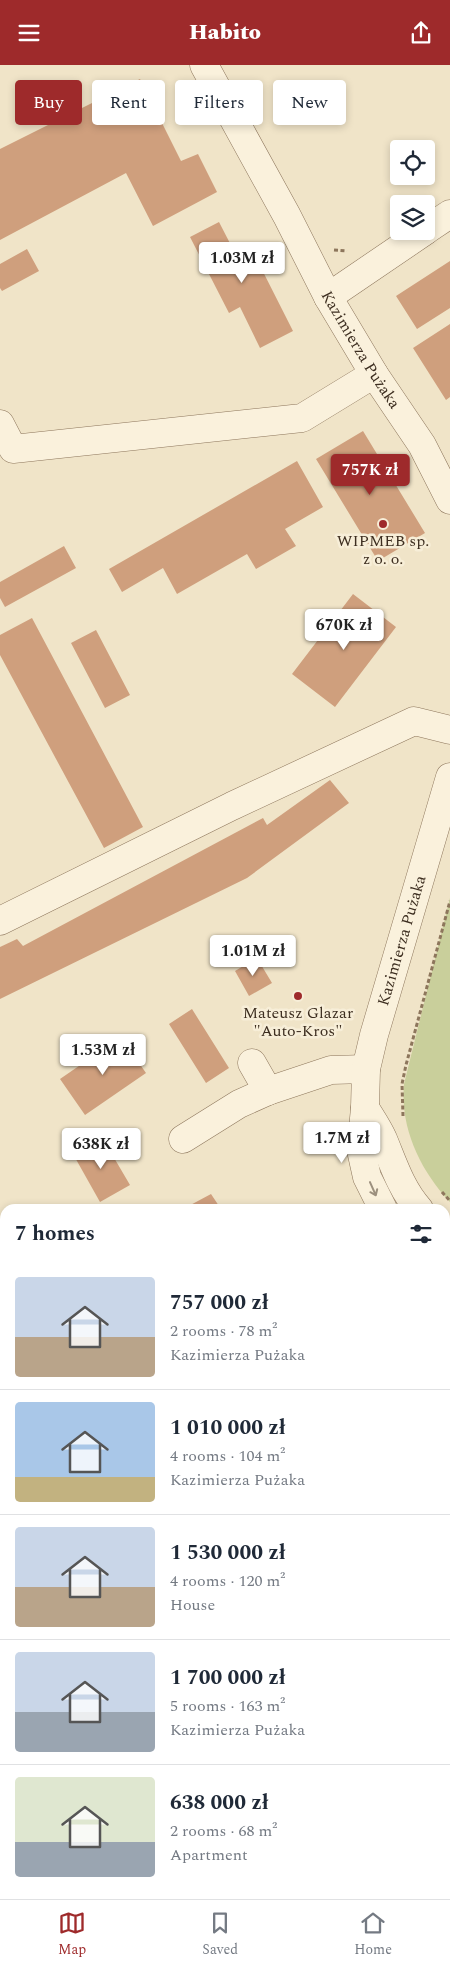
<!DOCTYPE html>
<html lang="en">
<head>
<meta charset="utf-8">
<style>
  :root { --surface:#fff; --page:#f6f6f7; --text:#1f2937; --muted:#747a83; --line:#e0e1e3; --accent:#9e2a2b }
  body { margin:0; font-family:Spectral,serif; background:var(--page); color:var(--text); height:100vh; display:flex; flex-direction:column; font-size:19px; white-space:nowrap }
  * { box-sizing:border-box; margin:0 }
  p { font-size:16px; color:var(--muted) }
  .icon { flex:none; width:28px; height:28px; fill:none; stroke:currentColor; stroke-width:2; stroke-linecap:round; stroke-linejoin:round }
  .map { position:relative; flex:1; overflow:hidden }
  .side { position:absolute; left:0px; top:1139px; width:450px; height:696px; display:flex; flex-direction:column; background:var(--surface); border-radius:15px 15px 0 0; box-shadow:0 2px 8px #0003 }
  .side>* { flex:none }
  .banner { position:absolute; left:15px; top:15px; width:420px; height:45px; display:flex; gap:10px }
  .controls { position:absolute; left:390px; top:75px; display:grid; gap:10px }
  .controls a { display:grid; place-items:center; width:45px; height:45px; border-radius:5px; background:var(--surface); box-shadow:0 2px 8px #0003; font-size:25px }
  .price { position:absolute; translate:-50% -42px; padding:0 11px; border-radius:5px; background:#fff; color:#222; font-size:16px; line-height:32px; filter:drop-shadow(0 1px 2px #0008) }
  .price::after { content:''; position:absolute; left:50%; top:30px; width:15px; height:11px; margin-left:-8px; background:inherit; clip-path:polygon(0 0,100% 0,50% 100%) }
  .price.selected { background:var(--accent); color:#fff }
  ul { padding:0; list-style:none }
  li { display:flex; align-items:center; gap:15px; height:125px; padding:0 15px }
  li+li { border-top:1px solid var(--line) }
  li span { display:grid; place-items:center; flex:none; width:140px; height:100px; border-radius:5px; color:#555 }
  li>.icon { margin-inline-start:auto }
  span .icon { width:60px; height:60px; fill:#fffc; stroke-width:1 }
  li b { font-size:21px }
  h2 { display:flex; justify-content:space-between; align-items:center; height:60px; padding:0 15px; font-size:21px }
  .chip { padding:0 18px; border-radius:5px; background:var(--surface); box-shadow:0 2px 8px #0003; font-size:18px; line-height:45px }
  .chip.selected { background:var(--accent); color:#fff }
  header { display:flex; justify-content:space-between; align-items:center; height:65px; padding:0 15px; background:var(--accent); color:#fff; font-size:22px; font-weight:800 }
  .dock { display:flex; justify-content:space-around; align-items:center; height:70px; border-top:1px solid var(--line); background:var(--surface); font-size:14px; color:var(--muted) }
  .dock a { display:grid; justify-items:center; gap:2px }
  .dock .selected { color:var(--accent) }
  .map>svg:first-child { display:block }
  .green { fill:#c9cf9b }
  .building { fill:#cf9f7d }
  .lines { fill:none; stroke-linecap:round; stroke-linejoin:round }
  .minor-casing { stroke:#8d765c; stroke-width:29 }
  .major-casing { stroke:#5b4430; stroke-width:29 }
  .path { stroke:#8d765c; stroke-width:3; stroke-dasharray:4 2.5; stroke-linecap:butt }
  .minor { stroke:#faf1dc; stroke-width:28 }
  .major { stroke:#f3d9a0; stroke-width:28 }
  .oneway { stroke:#9c907e }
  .poi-dot { fill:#9e2a2b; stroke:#f7eed8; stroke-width:2 }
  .labels { text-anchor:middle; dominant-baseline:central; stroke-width:5; stroke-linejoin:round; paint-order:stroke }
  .street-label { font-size:16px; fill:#3d2e20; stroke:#f7eed8 }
  .poi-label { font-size:16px; fill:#3d2e20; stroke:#f7eed8 }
</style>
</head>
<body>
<header><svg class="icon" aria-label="menu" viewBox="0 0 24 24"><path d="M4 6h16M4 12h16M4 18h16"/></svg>Habito<svg class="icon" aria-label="share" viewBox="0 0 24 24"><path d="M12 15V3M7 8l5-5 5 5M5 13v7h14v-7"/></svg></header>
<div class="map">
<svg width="450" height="1834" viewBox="0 0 450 1834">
  <rect width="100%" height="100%" fill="#f0e4c8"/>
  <path class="green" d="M450,833V1137C420,1105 400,1063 404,1019Z
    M450,1303V1490L445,1470V1305Z
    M450,1543V1629L445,1668V1618L449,1589L445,1562Z
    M450,1770V1811L445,1826V1784Z"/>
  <path class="building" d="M140,14L181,96L198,89L217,127L153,161L126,108L0,175V84Z
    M219,157L235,188L250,181L293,266L260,283L240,242L229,248L190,172Z
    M27,184L39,206L2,226L0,223V199Z
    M450,196V243L417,264L396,231Z
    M450,259V332L446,335L413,283Z
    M363,366L425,468L378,496L316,394Z
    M297,396L323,442L285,464L296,481L256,504L247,489L177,529L163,503L122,527L109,504Z
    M64,481L76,503L5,542L0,533V517Z
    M353,529L396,562L335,642L292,609Z
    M32,553L143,762L104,783L0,590V570Z
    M96,565L130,630L105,643L71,578Z
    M330,715L349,738L247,813L0,934V882L17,874L23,881L263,753L267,760Z
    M257,893L272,918L249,931L235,906Z
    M192,944L229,1003L206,1018L169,959Z
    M121,972L146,1008L85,1050L60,1014Z
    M103,1074L130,1120L100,1137L73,1089Z
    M211,1129L221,1144H183Z
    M5,1178V1283L0,1274V1269L4,1266L0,1258V1181Z
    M242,1830H300L295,1834H244Z"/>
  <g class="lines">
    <g class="minor-casing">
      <g id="minor">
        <path id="s1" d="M204,0L287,151L328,232L374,309L422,380L450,435"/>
        <path d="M426,165L450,149"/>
        <path d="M328,232L425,166"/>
        <path d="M0,359L13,384L302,353L374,309"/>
        <path d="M0,856L232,741L414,656L450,665"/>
        <path d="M252,998L268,1026"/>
        <path d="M365,1043C371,1053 378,1063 383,1074C393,1098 401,1124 419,1144"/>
        <path d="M183,1074L239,1039L268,1026L331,1005L366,1004"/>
        <path id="s2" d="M383,1144L367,1112L361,1085L365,1043L366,1004L374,970L450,712"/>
        <path d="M445,1169L450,1173"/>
        <path d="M445,1214L450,1217"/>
        <path d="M0,1414L5,1412"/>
        <path d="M445,1503V1527"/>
        <path d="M182,1830L185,1834"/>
      </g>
    </g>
    <g class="major-casing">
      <path id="major" d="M445,1735L450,1719
        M411,1834L413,1830"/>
    </g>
    <path class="path" d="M334,185L347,186
      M403,1051L402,1019L406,1000L450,836
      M442,1127L450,1136
      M445,1301L450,1300
      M0,1472L5,1466
      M0,1522L5,1525"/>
    <use href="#minor" class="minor"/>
    <use href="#major" class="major"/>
  </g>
  <defs><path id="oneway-shaft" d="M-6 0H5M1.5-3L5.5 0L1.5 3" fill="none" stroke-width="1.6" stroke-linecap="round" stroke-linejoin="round" transform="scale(1.25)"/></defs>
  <use class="oneway" href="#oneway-shaft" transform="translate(373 1124) rotate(66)"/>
  <g class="poi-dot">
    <circle cx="383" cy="459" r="5"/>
    <circle cx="298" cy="931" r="5"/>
  </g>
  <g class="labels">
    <g class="street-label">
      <text stroke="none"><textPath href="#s1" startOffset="325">Kazimierza Pużaka</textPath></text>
      <text stroke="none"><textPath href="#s2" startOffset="278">Kazimierza Pużaka</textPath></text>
    </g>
    <g class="poi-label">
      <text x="383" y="476">WIPMEB sp.<tspan x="383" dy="18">z o. o.</tspan></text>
      <text x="298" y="948">Mateusz Glazar<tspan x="298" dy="18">"Auto-Kros"</tspan></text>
    </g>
  </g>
</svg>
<div class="controls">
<a><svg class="icon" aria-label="locate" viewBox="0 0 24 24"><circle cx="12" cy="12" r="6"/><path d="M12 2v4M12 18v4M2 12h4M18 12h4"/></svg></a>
<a><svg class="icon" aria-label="layers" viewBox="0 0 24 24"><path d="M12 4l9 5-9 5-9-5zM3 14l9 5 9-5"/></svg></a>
</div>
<b class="price" style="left:242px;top:219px">1.03M zł</b>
<b class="price selected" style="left:370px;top:431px">757K zł</b>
<b class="price" style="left:344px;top:586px">670K zł</b>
<b class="price" style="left:253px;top:912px">1.01M zł</b>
<b class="price" style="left:103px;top:1011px">1.53M zł</b>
<b class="price" style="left:342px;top:1099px">1.7M zł</b>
<b class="price" style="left:101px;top:1105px">638K zł</b>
<div class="banner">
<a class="chip selected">Buy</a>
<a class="chip">Rent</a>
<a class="chip">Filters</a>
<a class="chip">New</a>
</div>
<section class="side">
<h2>7 homes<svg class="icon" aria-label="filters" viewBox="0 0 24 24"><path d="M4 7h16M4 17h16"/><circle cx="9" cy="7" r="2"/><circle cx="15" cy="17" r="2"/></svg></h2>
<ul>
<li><span style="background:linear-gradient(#c9d6e8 60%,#b9a48a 0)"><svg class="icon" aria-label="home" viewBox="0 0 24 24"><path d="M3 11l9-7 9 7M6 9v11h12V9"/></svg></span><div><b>757 000 zł</b><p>2 rooms · 78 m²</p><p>Kazimierza Pużaka</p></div></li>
<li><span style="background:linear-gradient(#a9c7e8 75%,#c2b280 0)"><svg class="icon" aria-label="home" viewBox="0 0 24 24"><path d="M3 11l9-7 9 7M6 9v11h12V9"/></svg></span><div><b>1 010 000 zł</b><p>4 rooms · 104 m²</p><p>Kazimierza Pużaka</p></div></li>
<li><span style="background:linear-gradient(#c9d6e8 60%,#b9a48a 0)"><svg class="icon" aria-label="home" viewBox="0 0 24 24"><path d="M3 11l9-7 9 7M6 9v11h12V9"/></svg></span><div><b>1 530 000 zł</b><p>4 rooms · 120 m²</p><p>House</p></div></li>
<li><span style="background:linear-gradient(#c9d6e8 60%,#9aa5b1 0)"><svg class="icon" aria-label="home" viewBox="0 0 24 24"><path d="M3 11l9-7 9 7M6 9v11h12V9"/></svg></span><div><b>1 700 000 zł</b><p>5 rooms · 163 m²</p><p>Kazimierza Pużaka</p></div></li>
<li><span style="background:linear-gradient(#dfe7d0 65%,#9aa5b1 0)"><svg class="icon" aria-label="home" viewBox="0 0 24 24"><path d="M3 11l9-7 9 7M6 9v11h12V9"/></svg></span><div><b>638 000 zł</b><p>2 rooms · 68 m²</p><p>Apartment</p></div></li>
</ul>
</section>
</div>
<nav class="dock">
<a class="selected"><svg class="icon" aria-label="map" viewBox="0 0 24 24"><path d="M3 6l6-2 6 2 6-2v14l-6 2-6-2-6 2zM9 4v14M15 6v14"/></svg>Map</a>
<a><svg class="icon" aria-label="saved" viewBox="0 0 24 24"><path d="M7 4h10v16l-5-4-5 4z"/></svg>Saved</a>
<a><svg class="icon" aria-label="home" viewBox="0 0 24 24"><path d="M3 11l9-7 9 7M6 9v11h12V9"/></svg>Home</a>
</nav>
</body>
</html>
